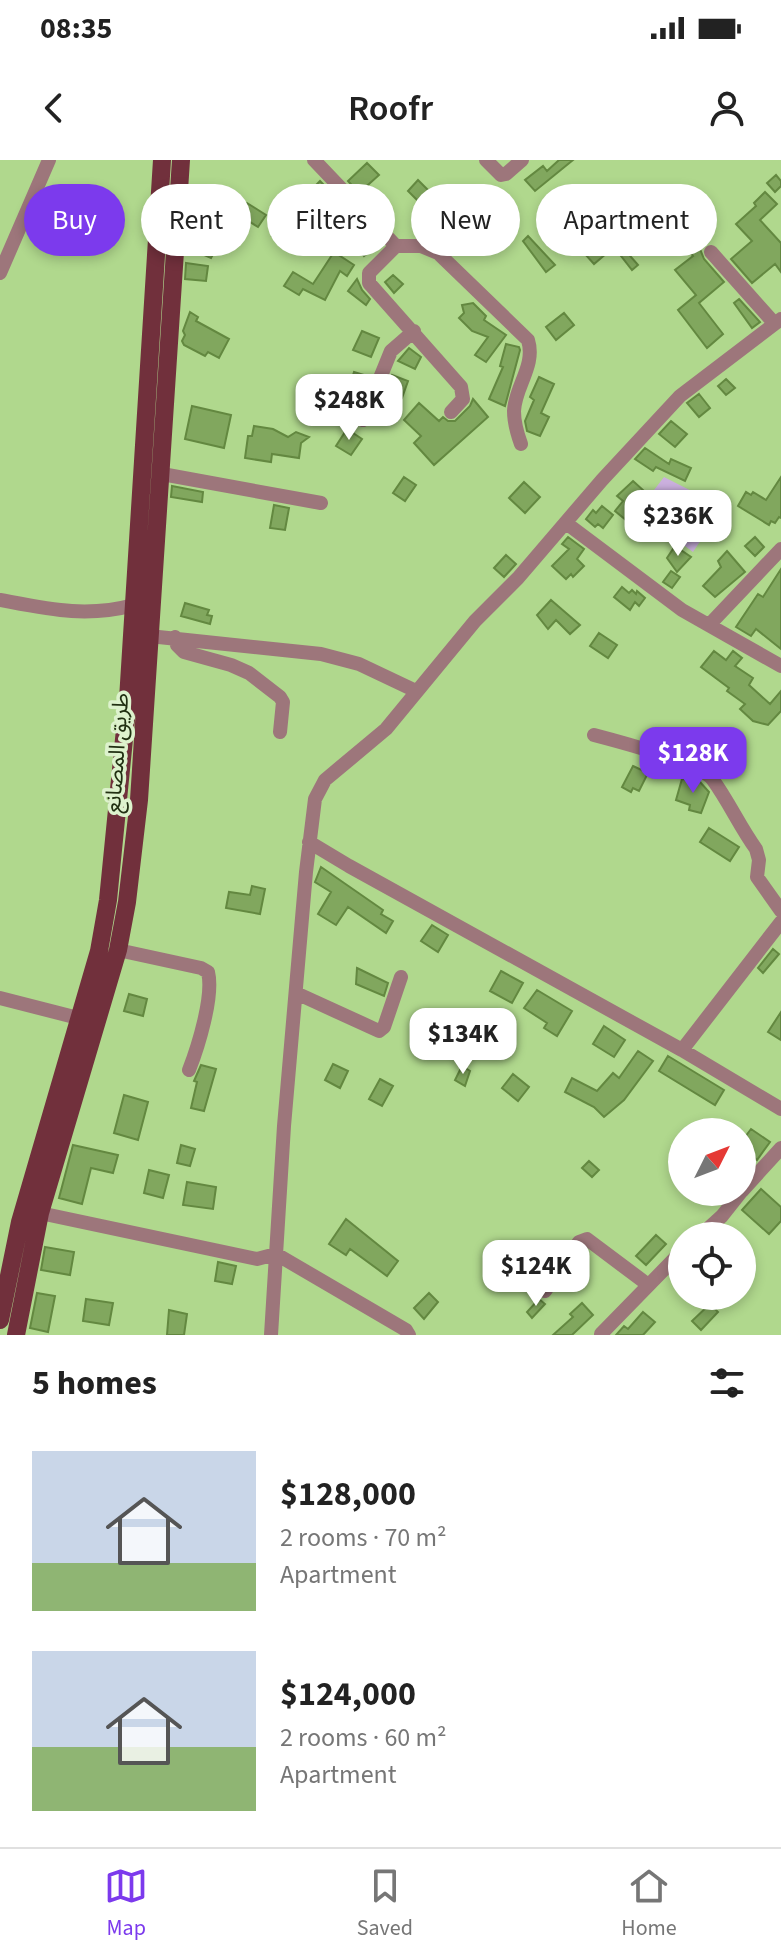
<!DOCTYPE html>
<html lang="en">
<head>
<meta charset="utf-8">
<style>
  :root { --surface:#fff; --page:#f2f2f2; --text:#222; --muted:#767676; --line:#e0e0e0; --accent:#7c3aed }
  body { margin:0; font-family:"Source Sans 3","Noto Sans Arabic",sans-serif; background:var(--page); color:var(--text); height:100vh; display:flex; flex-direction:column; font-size:30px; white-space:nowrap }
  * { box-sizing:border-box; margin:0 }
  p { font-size:26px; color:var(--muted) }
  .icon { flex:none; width:44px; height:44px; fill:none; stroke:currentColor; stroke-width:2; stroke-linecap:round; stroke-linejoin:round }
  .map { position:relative; height:1175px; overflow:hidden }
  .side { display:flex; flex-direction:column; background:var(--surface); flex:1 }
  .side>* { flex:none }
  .guide { position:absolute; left:24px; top:24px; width:734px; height:72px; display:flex; gap:16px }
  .needle { width:52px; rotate:48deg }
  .buttons { position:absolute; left:668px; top:958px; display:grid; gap:16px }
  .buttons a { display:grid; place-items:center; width:88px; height:88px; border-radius:50%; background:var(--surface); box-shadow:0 4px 12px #0003; font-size:40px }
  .price { position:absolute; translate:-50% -68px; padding:0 18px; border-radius:16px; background:#fff; color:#222; font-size:26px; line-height:52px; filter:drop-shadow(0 2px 4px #0008) }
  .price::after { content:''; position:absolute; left:50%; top:48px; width:24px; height:18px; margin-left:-12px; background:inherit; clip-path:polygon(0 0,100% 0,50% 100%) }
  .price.current { background:var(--accent); color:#fff }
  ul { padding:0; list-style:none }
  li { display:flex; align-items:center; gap:24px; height:200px; padding:0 32px }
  li span { display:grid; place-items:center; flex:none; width:224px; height:160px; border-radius:0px; color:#555 }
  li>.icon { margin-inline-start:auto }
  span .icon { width:96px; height:96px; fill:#fffc; stroke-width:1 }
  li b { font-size:34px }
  h2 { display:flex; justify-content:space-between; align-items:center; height:96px; padding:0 32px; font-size:34px }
  .pill { padding:0 28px; border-radius:36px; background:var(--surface); box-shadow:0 4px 12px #0003; font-size:28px; line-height:72px }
  .pill.current { background:var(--accent); color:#fff }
  .status { display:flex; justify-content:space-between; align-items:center; height:56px; padding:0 40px; background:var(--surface); direction:ltr }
  .status svg { height:22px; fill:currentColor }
  header { display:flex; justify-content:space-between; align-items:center; height:104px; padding:0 32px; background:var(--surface); font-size:36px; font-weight:600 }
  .tab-bar { display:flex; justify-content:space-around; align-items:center; height:112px; border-top:2px solid var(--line); background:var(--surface); font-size:22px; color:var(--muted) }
  .tab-bar a { display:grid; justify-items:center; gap:4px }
  .tab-bar .current { color:var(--accent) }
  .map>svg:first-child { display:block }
  .green { fill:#cbb0de }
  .building { fill:#81a75e; stroke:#638840; stroke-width:2 }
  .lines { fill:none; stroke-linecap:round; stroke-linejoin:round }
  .minor { stroke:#9d767b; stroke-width:14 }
  .major { stroke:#71303c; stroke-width:18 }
  .labels { text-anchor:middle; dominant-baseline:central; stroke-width:7; stroke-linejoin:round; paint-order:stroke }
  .street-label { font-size:22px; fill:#213012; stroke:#ddf2cd }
</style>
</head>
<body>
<div class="status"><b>08:35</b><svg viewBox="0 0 49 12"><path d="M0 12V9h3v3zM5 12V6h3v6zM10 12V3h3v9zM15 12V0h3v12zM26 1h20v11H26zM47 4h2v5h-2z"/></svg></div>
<header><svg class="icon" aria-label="back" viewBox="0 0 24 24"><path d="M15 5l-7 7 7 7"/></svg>Roofr<svg class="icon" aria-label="person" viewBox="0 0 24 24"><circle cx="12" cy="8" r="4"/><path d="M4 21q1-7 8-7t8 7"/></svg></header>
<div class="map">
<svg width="781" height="1175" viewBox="0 0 781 1175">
  <rect width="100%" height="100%" fill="#b0d88d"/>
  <path class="green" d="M664,317L723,347L693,392L638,351Z"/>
  <path class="building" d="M559,0H573L535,31L525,20L543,6L547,11Z
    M367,3L379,15L359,33L348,21Z
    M776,15L781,21V26L775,32L767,23Z
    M418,20L433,35L423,46L408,31Z
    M320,21L354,57L343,67L325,47L307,64L293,49Z
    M765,32L777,44L760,60L781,83V112L775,104L752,123L731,99L752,81L736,64L756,46L754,43Z
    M247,43L266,55L258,67L239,55Z
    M585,44L638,105L632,110L614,87L594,104L576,84L582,79L566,61Z
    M215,48L234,56L211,98L188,88L197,69L205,72Z
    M278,58L294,63L287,81L272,76Z
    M366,70L378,85L364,96L352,81Z
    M528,76L555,105L546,112L523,81Z
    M698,84L704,99L724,122L699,143L723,174L707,188L678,150L696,135L675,110L693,96L689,91Z
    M334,92L354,105L347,116L340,111L325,140L303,129L299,135L284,126L293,112L313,124Z
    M186,103L208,106L206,121L185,119Z
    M393,115L403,124L394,133L385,122Z
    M357,119L362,130L370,139L366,145L348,131Z
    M739,139L760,162L752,168L734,143Z
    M473,143L486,156L484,160L506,175L486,202L475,195L488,177L472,171L459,158L464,153L462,145Z
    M190,152L198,157L196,161L229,179L219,198L208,192L205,196L184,185L182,181L185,175L183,171Z
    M564,153L574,165L556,180L546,167Z
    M362,171L379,178L371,197L353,190Z
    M506,184L519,187L520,190L505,246L489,239L503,207L500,206Z
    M409,188L421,197L415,209L398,201Z
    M354,212L367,216L363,229L357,227L347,258L320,248L327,230L346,237Z
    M392,215L408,221L402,238L386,231Z
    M539,217L554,224L541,253L549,257L540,276L527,271L525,261L534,240L530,237Z
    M726,219L735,228L726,235L718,226Z
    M699,234L710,248L699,257L687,243Z
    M473,239L488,257L434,305L414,283L421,276L404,260L419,243L439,261L443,257L448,261H455L470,246Z
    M192,246L231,255L224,288L185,279Z
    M671,261L687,274L675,287L659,274Z
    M254,266L273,269L288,277L296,272L309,277L301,283L299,298L272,294L271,302L245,298L248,276H252Z
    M347,269L362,279L351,295L336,286Z
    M645,288L669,304L671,299L691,308L685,321L656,307L653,311L635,299Z
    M404,317L416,325L405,341L393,333Z
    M781,317V358L779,357L775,363L771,361L769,365L738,346L746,332L751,335L753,332L766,340Z
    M633,321L643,330L628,349L632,353L626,360L615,351L623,341L617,336Z
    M524,322L540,337L525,353L509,338Z
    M172,326L203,332L202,342L171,337Z
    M274,345L289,348L285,370L270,368Z
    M602,346L613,355L603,368L598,364L595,367L586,359L593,350L596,353Z
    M568,377L584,389L577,399L584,406L573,417L571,414L566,419L552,406L569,389L562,384Z
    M755,377L764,387L755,396L745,386Z
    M675,386L691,397L677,412L667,398Z
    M727,391L745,412L715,437L703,426L721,407L718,401Z
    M506,395L516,404L504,417L494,408Z
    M781,409V489L756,469L751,476L736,467L758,434L763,437Z
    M671,411L680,417L672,428L663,422Z
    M622,427L629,433L632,430L636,434L637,431L645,438L639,446L635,442L630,450L614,437Z
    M551,440L580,465L570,474L556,460L548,469L537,455Z
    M185,443L209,450L207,455L212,456L210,464L181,456Z
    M599,473L617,485L608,498L590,486Z
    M714,491L726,500L733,491L742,498L735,506L753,518L749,525L770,544L781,531V551L768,565L753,561L740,549L745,544L727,531L729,528L701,507Z
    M633,606L648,613L639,631L633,628L631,632L622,627Z
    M682,619L700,622L709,632L701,653L689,650L690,645L676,640Z
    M709,668L739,687L730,701L700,682Z
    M321,707L383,750L381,754L393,761L386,773L348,747L336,765L318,754L331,732L315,722Z
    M252,726L265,729L260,754L226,748L229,732L250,735Z
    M432,765L448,775L438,792L421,781Z
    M773,789L779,794L763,813L758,808Z
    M357,808L388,823L384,836L356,824Z
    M501,811L523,823L512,843L490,831Z
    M537,830L572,851L557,876L544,868L547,863L524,848Z
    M129,834L147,839L143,856L124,851Z
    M781,852V880L768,872Z
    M604,866L625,880L614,897L593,884Z
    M481,867L500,876L491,896L471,887Z
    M638,891L653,901L624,940L604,957L594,947L565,932L572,918L597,931L613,913L619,918Z
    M668,896L724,930L715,945L659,911Z
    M333,904L348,911L340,928L325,920Z
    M201,905L216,909L204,951L191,948L197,922L194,921Z
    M462,906L470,911L465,926L455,920Z
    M513,914L529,927L518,941L502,928Z
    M380,919L393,926L382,946L369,939Z
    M124,935L148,942L138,980L114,973Z
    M751,969L770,982L757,1000L742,988V981Z
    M73,985L118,995L113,1013L91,1008L82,1044L59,1038Z
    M181,985L195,989L190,1006L177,1003Z
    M589,1001L599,1010L592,1017L582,1008Z
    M149,1010L169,1015L163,1038L144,1033Z
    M187,1022L216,1027L213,1049L183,1045Z
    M761,1029L781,1047V1061L769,1074L742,1050Z
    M346,1059L398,1101L387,1116L350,1089L346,1095L329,1084Z
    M656,1075L666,1084L646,1105L636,1096Z
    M45,1087L74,1092L70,1115L41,1110Z
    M218,1102L236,1106L232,1124L215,1121Z
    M37,1133L55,1136L48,1172L30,1168Z
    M429,1133L438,1142L424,1159L414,1148Z
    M86,1139L113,1143L109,1165L83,1161Z
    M539,1139L545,1144L532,1158L527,1152Z
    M582,1143L593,1155L572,1175H553L573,1157L570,1154Z
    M710,1144L718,1152L701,1170L692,1161Z
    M169,1150L187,1154L184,1175H167Z
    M643,1152L655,1162L643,1175H616L624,1166L628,1169Z"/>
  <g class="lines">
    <path class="minor" d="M314,0L396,86
      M486,0L501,15L506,14L522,0
      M711,92L774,163
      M0,113L49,0
      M451,252L463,239L461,227L369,123V113L396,86H421L438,93L528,180C536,206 515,226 514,251C514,263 517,273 521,284
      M363,260L391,191L414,171
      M162,314L321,343
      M566,363L682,450L781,506
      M0,440C48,449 86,458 134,445
      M710,464L781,389
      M149,476L321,494L359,504L416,531
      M175,477L177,485L184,492L231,505L249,513L280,537L283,542L280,572
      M594,575C617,581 701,603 713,620C729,642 740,667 756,689L759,700L757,717L781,751
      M309,682L349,706L682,890L781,949
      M118,790L201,808L208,812C214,836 198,887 189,910
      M296,833L379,871L384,867L401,817
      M0,838L86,860
      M682,890L781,762
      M742,1031L781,988
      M40,1053L257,1099L276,1094L406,1170L409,1175
      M700,1076L722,1056L741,1032
      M545,1131L579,1082L587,1079L647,1124
      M601,1174L682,1091
      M271,1175L284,966L306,712L315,639L325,620L386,569L475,461L518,418L602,320L680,236L781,159"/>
    <path class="major" d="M0,1160L20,1062L99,791L108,740L128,539L162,0
      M16,1175L40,1053L118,790L127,742L139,640L181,0"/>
  </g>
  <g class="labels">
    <g class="street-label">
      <text transform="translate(117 593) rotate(-86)">طريق المصانع</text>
    </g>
  </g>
</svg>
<div class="buttons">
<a><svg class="needle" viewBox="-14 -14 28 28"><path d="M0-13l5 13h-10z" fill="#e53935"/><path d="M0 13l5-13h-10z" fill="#767676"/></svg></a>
<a><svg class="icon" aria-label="locate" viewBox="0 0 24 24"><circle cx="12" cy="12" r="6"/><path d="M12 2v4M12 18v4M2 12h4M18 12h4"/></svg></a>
</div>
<b class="price" style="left:349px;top:282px">$248K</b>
<b class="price" style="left:678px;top:398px">$236K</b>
<b class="price current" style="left:693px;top:635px">$128K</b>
<b class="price" style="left:463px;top:916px">$134K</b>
<b class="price" style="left:536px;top:1148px">$124K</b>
<div class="guide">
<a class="pill current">Buy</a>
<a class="pill">Rent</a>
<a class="pill">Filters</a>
<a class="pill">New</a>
<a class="pill">Apartment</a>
</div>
</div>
<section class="side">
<h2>5 homes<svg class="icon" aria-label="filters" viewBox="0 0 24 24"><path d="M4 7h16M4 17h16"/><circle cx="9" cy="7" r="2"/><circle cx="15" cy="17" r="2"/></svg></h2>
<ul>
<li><span style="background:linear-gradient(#c9d6e8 70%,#8fb573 0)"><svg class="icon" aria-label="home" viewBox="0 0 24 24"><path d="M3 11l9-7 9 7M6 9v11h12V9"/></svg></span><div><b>$128,000</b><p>2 rooms · 70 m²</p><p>Apartment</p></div></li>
<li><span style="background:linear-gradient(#c9d6e8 60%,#8fb573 0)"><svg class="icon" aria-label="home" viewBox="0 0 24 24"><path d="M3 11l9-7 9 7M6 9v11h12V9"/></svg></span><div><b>$124,000</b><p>2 rooms · 60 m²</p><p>Apartment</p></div></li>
</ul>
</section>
<nav class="tab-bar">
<a class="current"><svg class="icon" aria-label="map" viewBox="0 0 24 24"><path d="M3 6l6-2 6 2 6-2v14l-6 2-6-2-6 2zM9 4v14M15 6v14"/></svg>Map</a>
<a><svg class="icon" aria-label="saved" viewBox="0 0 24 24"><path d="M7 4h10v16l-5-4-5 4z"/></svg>Saved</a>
<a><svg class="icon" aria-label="home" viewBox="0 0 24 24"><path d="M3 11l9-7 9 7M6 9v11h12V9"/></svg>Home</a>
</nav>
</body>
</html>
